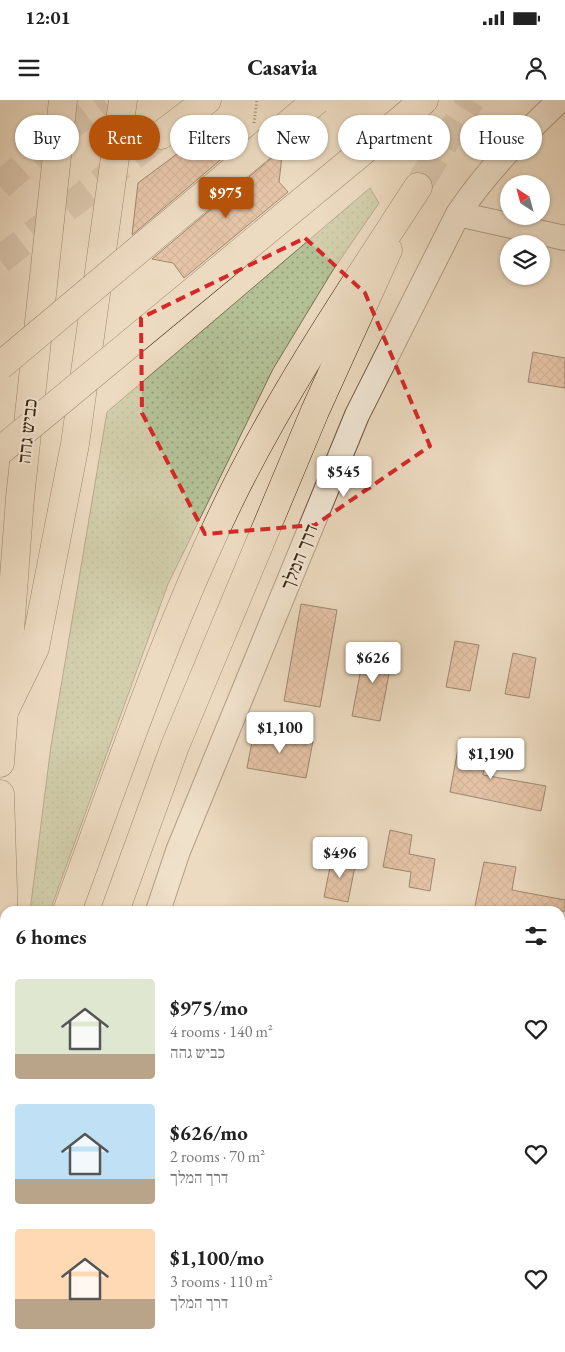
<!DOCTYPE html>
<html lang="en">
<head>
<meta charset="utf-8">
<style>
  :root { --surface:#fff; --page:#f2f2f2; --text:#222; --muted:#767676; --accent:#b45309 }
  body { margin:0; font-family:"EB Garamond","Frank Ruhl Libre",serif; background:var(--page); color:var(--text); height:100vh; display:flex; flex-direction:column; font-size:19px; white-space:nowrap }
  * { box-sizing:border-box; margin:0 }
  p { font-size:16px; color:var(--muted) }
  .icon { flex:none; width:28px; height:28px; fill:none; stroke:currentColor; stroke-width:2; stroke-linecap:round; stroke-linejoin:round }
  .map { position:relative; flex:1; overflow:hidden }
  .panel { position:absolute; left:0px; top:806px; width:565px; height:446px; display:flex; flex-direction:column; background:var(--surface); border-radius:15px 15px 0 0; box-shadow:0 1px 4px #0004 }
  .panel>* { flex:none }
  .top-card { position:absolute; left:15px; top:15px; width:535px; height:45px; display:flex; gap:10px }
  .needle { width:32px; rotate:324deg }
  .tools { position:absolute; left:500px; top:75px; display:grid; gap:10px }
  .tools a { display:grid; place-items:center; width:50px; height:50px; border-radius:50%; background:var(--surface); box-shadow:0 1px 4px #0004; font-size:25px }
  .price { position:absolute; translate:-50% -42px; padding:0 11px; border-radius:5px; background:#fff; color:#222; font-size:16px; line-height:32px; filter:drop-shadow(0 1px 2px #0008) }
  .price::after { content:''; position:absolute; left:50%; top:30px; width:15px; height:11px; margin-left:-8px; background:inherit; clip-path:polygon(0 0,100% 0,50% 100%) }
  .price.selected { background:var(--accent); color:#fff }
  ul { padding:0; list-style:none }
  li { display:flex; align-items:center; gap:15px; height:125px; padding:0 15px }
  li span { display:grid; place-items:center; flex:none; width:140px; height:100px; border-radius:5px; color:#555 }
  li>.icon { margin-inline-start:auto }
  span .icon { width:60px; height:60px; fill:#fffc; stroke-width:1 }
  li b { font-size:21px }
  h2 { display:flex; justify-content:space-between; align-items:center; height:60px; padding:0 15px; font-size:21px }
  .tag { padding:0 18px; border-radius:22px; background:var(--surface); box-shadow:0 1px 4px #0004; font-size:18px; line-height:45px }
  .tag.selected { background:var(--accent); color:#fff }
  .status { display:flex; justify-content:space-between; align-items:center; height:35px; padding:0 25px; background:var(--surface); direction:ltr }
  .status svg { height:14px; fill:currentColor }
  header { display:flex; justify-content:space-between; align-items:center; height:65px; padding:0 15px; background:var(--surface); font-size:22px; font-weight:800 }
  .map>svg:first-child { display:block }
  .grass { fill:url(#grass-dots); stroke:#787353 }
  .building { fill:url(#building-cross-hatch); stroke:#3d2510 }
  .lines { fill:none; stroke-linecap:round; stroke-linejoin:round }
  .trunk-tunnel { stroke:#cab79e; stroke-width:28; stroke-dasharray:28 14; stroke-linecap:butt }
  .motorway-tunnel { stroke:#cab79e; stroke-width:28; stroke-dasharray:28 14; stroke-linecap:butt }
  .minor-casing { stroke:#69523c; stroke-width:26 }
  .trunk-casing { stroke:#3d2510; stroke-width:29 }
  .motorway-casing { stroke:#3d2510; stroke-width:29 }
  .path { stroke:#3d2510; stroke-width:3; stroke-dasharray:1 2.5; stroke-linecap:butt }
  .minor { stroke:#f3e8d7; stroke-width:24 }
  .trunk { stroke:#eddbc1; stroke-width:28 }
  .motorway { stroke:#eddbc1; stroke-width:28 }
  .motorway-bridge-casing { stroke:#3d2510; stroke-width:29; stroke-linecap:butt }
  .motorway-bridge { stroke:#eddbc1; stroke-width:28 }
  .marked { fill:none; stroke:#d62828; stroke-width:4; stroke-dasharray:10 6; stroke-linejoin:round }
  .labels { text-anchor:middle; dominant-baseline:central; stroke-width:4; stroke-linejoin:round; paint-order:stroke }
  .street-label { font-size:19px; fill:#3d2510; stroke:#f3e8d7 }
</style>
</head>
<body>
<div class="status"><b>12:01</b><svg viewBox="0 0 49 12"><path d="M0 12V9h3v3zM5 12V6h3v6zM10 12V3h3v9zM15 12V0h3v12zM26 1h20v11H26zM47 4h2v5h-2z"/></svg></div>
<header><svg class="icon" aria-label="menu" viewBox="0 0 24 24"><path d="M4 6h16M4 12h16M4 18h16"/></svg>Casavia<svg class="icon" aria-label="person" viewBox="0 0 24 24"><circle cx="12" cy="8" r="4"/><path d="M4 21q1-7 8-7t8 7"/></svg></header>
<div class="map">
<svg width="565" height="1252" viewBox="0 0 565 1252">
  <defs>
    <pattern id="grass-dots" width="8" height="8" patternUnits="userSpaceOnUse" patternTransform="scale(1.25)"><rect width="8" height="8" fill="#b4c196"/><path d="M2 2h.1M6 6h.1" fill="none" stroke="#949d79" stroke-width="1.8" stroke-linecap="round"/></pattern>
    <pattern id="building-cross-hatch" width="8" height="8" patternUnits="userSpaceOnUse" patternTransform="scale(1.25)"><rect width="8" height="8" fill="#dea887"/><path d="M0 0l8 8M0 8l8-8" fill="none" stroke="#b5896d"/></pattern>
  </defs>
  <rect width="100%" height="100%" fill="#eddbc1"/>
  <filter id="stains"><feTurbulence type="fractalNoise" baseFrequency=".004" numOctaves="4"/><feColorMatrix values="0 0 0 0 .2 0 0 0 0 .09 0 0 0 0 .02 0 0 0 .5 -.17"/></filter>
  <radialGradient id="worn" r=".72"><stop offset=".6" stop-color="#630" stop-opacity="0"/><stop offset="1" stop-color="#630" stop-opacity=".3"/></radialGradient>
  <path class="grass" d="M370,88L379,103L333,170L273,269L168,484L50,811H30L51,646L107,312Z"/>
  <path class="building" d="M193,42L197,48L231,51L132,135L138,83Z
    M275,55L282,56L279,82L288,92L184,178L173,163L152,159Z
    M533,252L565,258V288L528,282Z
    M301,504L337,510L320,607L284,601Z
    M455,541L479,545L470,591L446,587Z
    M365,548L393,553L380,621L352,616Z
    M513,553L536,558L529,598L505,594Z
    M254,631L313,641L306,678L247,668Z
    M460,638L488,644L483,675L546,686L541,711L450,692Z
    M390,730L412,735L409,754L435,759L430,791L409,787L411,772L383,767Z
    M332,757L356,761L348,802L324,797Z
    M484,762L516,767L512,790L565,800V811H474Z"/>
  <g class="lines">
    <path class="trunk-tunnel" d="M421,81L471,0
      M0,160L161,35"/>
    <path class="motorway-tunnel" d="M0,86L47,44L104,0
      M0,986L5,974"/>
    <g class="minor-casing">
      <path id="minor" d="M458,114L565,138
        M158,811L178,751L357,315L458,114C488,69 521,37 560,0
        M560,1008L565,1009
        M560,1218L565,1219
        M456,1252L457,1248"/>
    </g>
    <g class="trunk-casing">
      <path id="trunk" d="M161,35L207,0
        M0,663L20,398L63,0
        M0,694L5,856
        M115,811L175,646L315,311L388,150
        M57,1252L58,1248"/>
    </g>
    <g class="motorway-casing">
      <path id="motorway" d="M409,13L424,0
        M3,614L35,548L75,344L123,0
        M67,811C119,671 167,527 233,393C286,286 353,187 418,87"/>
    </g>
    <path class="path" d="M254,23L257,0"/>
    <use href="#minor" class="minor"/>
    <use href="#trunk" class="trunk"/>
    <use href="#motorway" class="motorway"/>
    <g class="motorway-bridge-casing">
      <path id="motorway-bridge" d="M0,266L317,0
        M0,351L409,13"/>
    </g>
    <use href="#motorway-bridge" class="motorway-bridge"/>
  </g>
  <path d="M0 0H565V1252H0ZM305,138L365,193L430,346L315,425L205,434L142,313L141,218Z" fill="#eddbc1" fill-opacity=".55" fill-rule="evenodd"/>
  <path class="marked" d="M305,138L365,193L430,346L315,425L205,434L142,313L141,218Z"/>
  <g class="labels">
    <g class="street-label">
      <text transform="translate(27 331) rotate(-84)">כביש גהה</text>
      <text transform="translate(299 457) rotate(-68)">דרך המלך</text>
    </g>
  </g>
  <rect width="100%" height="100%" filter="url(#stains)"/>
  <rect width="100%" height="100%" fill="url(#worn)"/>
</svg>
<div class="tools">
<a><svg class="needle" viewBox="-14 -14 28 28"><path d="M0-13l5 13h-10z" fill="#e53935"/><path d="M0 13l5-13h-10z" fill="#767676"/></svg></a>
<a><svg class="icon" aria-label="layers" viewBox="0 0 24 24"><path d="M12 4l9 5-9 5-9-5zM3 14l9 5 9-5"/></svg></a>
</div>
<b class="price selected" style="left:226px;top:119px">$975</b>
<b class="price" style="left:344px;top:398px">$545</b>
<b class="price" style="left:373px;top:584px">$626</b>
<b class="price" style="left:280px;top:654px">$1,100</b>
<b class="price" style="left:491px;top:680px">$1,190</b>
<b class="price" style="left:340px;top:779px">$496</b>
<div class="top-card">
<a class="tag">Buy</a>
<a class="tag selected">Rent</a>
<a class="tag">Filters</a>
<a class="tag">New</a>
<a class="tag">Apartment</a>
<a class="tag">House</a>
</div>
<section class="panel">
<h2>6 homes<svg class="icon" aria-label="filters" viewBox="0 0 24 24"><path d="M4 7h16M4 17h16"/><circle cx="9" cy="7" r="2"/><circle cx="15" cy="17" r="2"/></svg></h2>
<ul>
<li><span style="background:linear-gradient(#dfe7d0 75%,#b9a48a 0)"><svg class="icon" aria-label="home" viewBox="0 0 24 24"><path d="M3 11l9-7 9 7M6 9v11h12V9"/></svg></span><div><b>$975/mo</b><p>4 rooms · 140 m²</p><p>כביש גהה</p></div><svg class="icon" aria-label="heart" viewBox="0 0 24 24"><path d="M12 20l-8-8c-3-5 5-10 8-4 3-6 11-1 8 4z"/></svg></li>
<li><span style="background:linear-gradient(#bfe0f5 75%,#b9a48a 0)"><svg class="icon" aria-label="home" viewBox="0 0 24 24"><path d="M3 11l9-7 9 7M6 9v11h12V9"/></svg></span><div><b>$626/mo</b><p>2 rooms · 70 m²</p><p>דרך המלך</p></div><svg class="icon" aria-label="heart" viewBox="0 0 24 24"><path d="M12 20l-8-8c-3-5 5-10 8-4 3-6 11-1 8 4z"/></svg></li>
<li><span style="background:linear-gradient(#ffd9b3 70%,#b9a48a 0)"><svg class="icon" aria-label="home" viewBox="0 0 24 24"><path d="M3 11l9-7 9 7M6 9v11h12V9"/></svg></span><div><b>$1,100/mo</b><p>3 rooms · 110 m²</p><p>דרך המלך</p></div><svg class="icon" aria-label="heart" viewBox="0 0 24 24"><path d="M12 20l-8-8c-3-5 5-10 8-4 3-6 11-1 8 4z"/></svg></li>
</ul>
</section>
</div>
</body>
</html>
